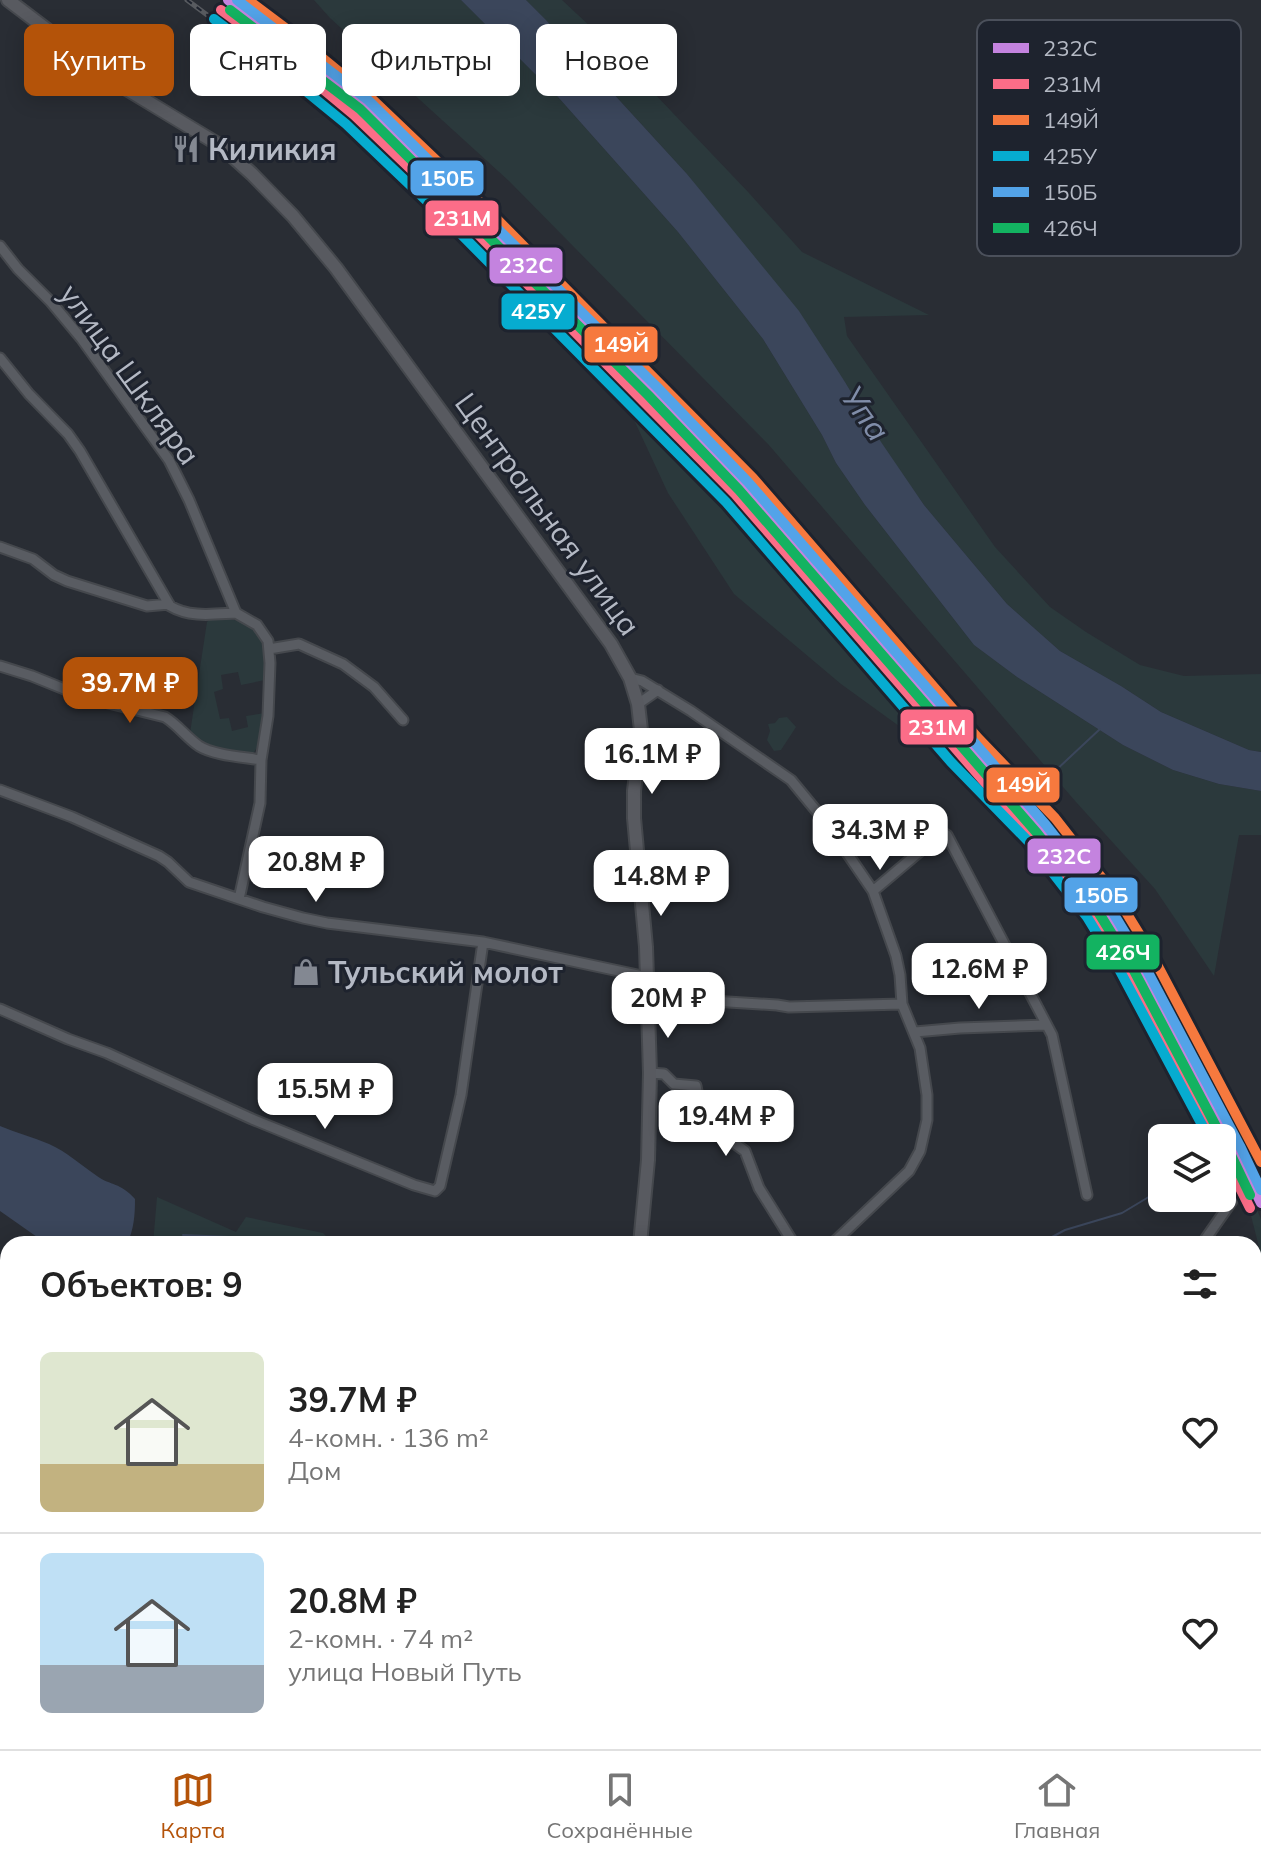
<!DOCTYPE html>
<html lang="ru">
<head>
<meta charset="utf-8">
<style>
  :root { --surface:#fff; --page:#f2f2f2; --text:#222; --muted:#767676; --line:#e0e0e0; --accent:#b45309 }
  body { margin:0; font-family:Mulish,sans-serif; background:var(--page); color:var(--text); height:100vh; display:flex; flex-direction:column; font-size:30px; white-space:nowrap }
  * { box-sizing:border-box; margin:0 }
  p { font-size:26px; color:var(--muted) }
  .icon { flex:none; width:44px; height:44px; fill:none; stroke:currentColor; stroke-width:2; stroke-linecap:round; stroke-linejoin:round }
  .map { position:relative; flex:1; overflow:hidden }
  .drawer { position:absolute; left:0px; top:1236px; width:1262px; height:514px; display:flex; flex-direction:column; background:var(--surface); border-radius:24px 24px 0 0; box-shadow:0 4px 20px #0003 }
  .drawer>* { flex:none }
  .guide { position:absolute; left:24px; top:24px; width:800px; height:72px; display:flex; gap:16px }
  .buttons { position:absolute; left:1148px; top:1124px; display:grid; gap:16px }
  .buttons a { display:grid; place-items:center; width:88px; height:88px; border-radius:12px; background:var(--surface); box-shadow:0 4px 20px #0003; font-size:40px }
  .price { position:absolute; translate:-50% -68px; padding:0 18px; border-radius:16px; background:#fff; color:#222; font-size:26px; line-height:52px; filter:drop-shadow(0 2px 4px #0008) }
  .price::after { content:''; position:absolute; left:50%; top:48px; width:24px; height:18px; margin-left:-12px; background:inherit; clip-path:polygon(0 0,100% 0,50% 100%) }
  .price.current { background:var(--accent); color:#fff }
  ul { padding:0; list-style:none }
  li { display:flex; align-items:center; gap:24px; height:200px; padding:0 40px }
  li+li { border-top:2px solid var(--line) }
  li span { display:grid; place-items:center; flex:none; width:224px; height:160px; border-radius:12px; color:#555 }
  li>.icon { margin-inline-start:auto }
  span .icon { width:96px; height:96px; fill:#fffc; stroke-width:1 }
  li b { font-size:34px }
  h2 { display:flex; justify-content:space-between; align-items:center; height:96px; padding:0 40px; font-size:34px }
  .pill { padding:0 28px; border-radius:12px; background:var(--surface); box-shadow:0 4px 20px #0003; font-size:28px; line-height:72px }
  .pill.current { background:var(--accent); color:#fff }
  .tabs { display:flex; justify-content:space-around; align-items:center; height:112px; border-top:2px solid var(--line); background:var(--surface); font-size:22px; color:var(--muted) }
  .tabs a { display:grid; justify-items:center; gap:4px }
  .tabs .current { color:var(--accent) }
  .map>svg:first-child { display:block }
  .green { fill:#2b393c }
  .water { fill:#3b465b }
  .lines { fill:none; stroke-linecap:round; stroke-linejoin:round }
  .stream { stroke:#3b465b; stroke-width:2 }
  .street-casing { stroke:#45484d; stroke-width:13 }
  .secondary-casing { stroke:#45484d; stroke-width:16 }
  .street { stroke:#595c62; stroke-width:9 }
  .secondary { stroke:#585a60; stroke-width:12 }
  .rail-casing { stroke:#585b60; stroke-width:5 }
  .rail { stroke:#1e232e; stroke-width:2; stroke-dasharray:6; stroke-linecap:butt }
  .rail-1-casing { stroke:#1e232e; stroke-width:16 }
  .rail-2-casing { stroke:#1e232e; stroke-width:16 }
  .rail-3-casing { stroke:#1e232e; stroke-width:16 }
  .rail-4-casing { stroke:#1e232e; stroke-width:16 }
  .rail-5-casing { stroke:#1e232e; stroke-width:16 }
  .rail-6-casing { stroke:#1e232e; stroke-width:16 }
  .rail-1 { stroke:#c483df; stroke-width:10 }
  .rail-2 { stroke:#fb6d88; stroke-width:10 }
  .rail-3 { stroke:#f6793e; stroke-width:10 }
  .rail-4 { stroke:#06acd0; stroke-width:10 }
  .rail-5 { stroke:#53a3e8; stroke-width:10 }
  .rail-6 { stroke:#13b361; stroke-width:10 }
  .labels { text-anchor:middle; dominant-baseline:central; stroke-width:6; stroke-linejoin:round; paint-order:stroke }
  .poi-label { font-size:30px; font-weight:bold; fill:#b4b9c4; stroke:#1e232e; text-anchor:start }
  .street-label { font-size:30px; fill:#b4b9c4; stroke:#1e232e }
  .water-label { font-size:32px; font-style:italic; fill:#808da9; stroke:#1e232e }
  .key { fill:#1e232e; stroke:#4b505b; stroke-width:2 }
  .key-label { font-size:22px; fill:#b4b9c4 }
  .line-badge { stroke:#1e232e; stroke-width:3 }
  .badge-label { font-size:22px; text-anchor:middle; font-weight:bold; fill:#fff }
</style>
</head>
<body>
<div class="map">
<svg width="1261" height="1749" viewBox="0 0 1261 1749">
  <rect width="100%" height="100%" fill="#292d34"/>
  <path class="green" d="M314,0H461L558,97L678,232L763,339L822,435L836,463L865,505L974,645L1017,677L1123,745L1173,770L1219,784L1261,791V835H1239L1214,976L1155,889L1076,802L768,444L509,181L330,18Z
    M526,0H562L593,29L749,193L802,252L929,315L844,317L847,336L995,547L1050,607L1086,632L1140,665L1184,676L1261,674V752L1249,750L1161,712L1121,686L1060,651L1007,604L924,505L880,442L845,382L687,174L546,20Z
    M642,392L687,437L796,557L1094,912L1133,966L1179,1048L1238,1166L1261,1219V1280L1259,1247L1246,1196L1222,1151V1138H1215L1146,1020L1057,875L968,776L841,684L734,594L668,493L628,407Z
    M212,617C263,622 266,630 265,680L241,685L238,672L221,675L223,689L214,692L220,719L229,718L232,731L248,727L246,716L265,713L259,744L253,754L207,747L190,733L207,622Z
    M787,717L796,727L781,750L774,751L767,740L770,731L768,724L775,723L779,718Z
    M157,1197L236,1232L246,1217L323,1233L334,1244H153Z
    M8,1364V1472L0,1469V1382Z
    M1261,1459V1749H1217L1216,1742H1254V1487Z"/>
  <path class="water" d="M461,0H526L546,20L687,174L799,311L845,382L881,442L924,505L1007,604L1060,651L1121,686L1161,712L1249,750L1261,752V791L1219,784L1173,770L1123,745L1017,677L974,645L865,505L836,463L822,435L763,339L678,232L558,97Z
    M0,1126C16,1133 33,1137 49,1144C67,1152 81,1165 97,1176C111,1186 120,1182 135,1199C135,1215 134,1229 127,1244H47L0,1211Z"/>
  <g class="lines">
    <path class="stream" d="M1054,772L1100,729
      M1008,801L1003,811C1057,867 1106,929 1145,996C1172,1043 1194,1091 1219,1138
      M1222,1143L1227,1153L1222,1157
      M183,1235L253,1238L267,1244
      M1039,1244L1065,1230L1122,1213L1162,1189"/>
    <g class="street-casing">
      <path id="street" d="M0,246L18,269L51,302L81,338L169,460L189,500L236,613L257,625L268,641L270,663L268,716L261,760L260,803L239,899
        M0,358L29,394L68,434L80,451L170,606C190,618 214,614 236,613
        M0,547L33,559L54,575L67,581L147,606L169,604
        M269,649L299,644L343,664L374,687L403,720
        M0,666L32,676L84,697L165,717C178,725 186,737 199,746C213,755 243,757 261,760
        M630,678L642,681L691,711L791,780L828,825L873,891L896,956L900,975L902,1004L920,1048L927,1095V1120L920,1151L909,1171L832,1244
        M638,704L658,690
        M0,790L72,817L159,856L168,862L189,882L263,907L303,918L327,923L483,942L647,977
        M873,891L937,837L943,833L947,835L1052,1035L1087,1195
        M649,997L777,1005L789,1007L902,1004
        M0,1009L68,1039L107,1053L252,1119L414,1185L435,1191L440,1186L461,1095L483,942
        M915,1032L960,1028L1046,1025
        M650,1073L664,1074L674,1084L696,1086L702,1116L715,1121L727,1138L745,1151L759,1188L794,1244
        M1202,1244L1232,1201
        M1254,1415L1261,1424
        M298,1749L299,1742
        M769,1749L776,1742
        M1117,1749L1123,1742"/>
    </g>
    <g class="secondary-casing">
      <path id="secondary" d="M8,0L120,85L221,146L252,174L293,216L336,268L611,644L630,678L638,704L641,730L634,791V818L646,947L650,1073L648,1160L640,1244
        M539,1749L540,1742"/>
    </g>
    <use href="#street" class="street"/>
    <use href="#secondary" class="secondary"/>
    <g class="rail-casing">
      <path id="rail" d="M187,0L296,81"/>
    </g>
    <use href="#rail" class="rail"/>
    <g class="rail-1-casing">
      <path id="rail-1" d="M228,0L284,42L362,106L471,210L744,486L1062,853C1075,871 1090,888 1102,907C1165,1000 1211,1104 1261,1203"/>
    </g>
    <g class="rail-2-casing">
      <path id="rail-2" d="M221,10L277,51L354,115L463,219L735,494L1053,861L1092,913L1126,968L1157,1025L1215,1138
        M1222,1152L1250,1208"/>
    </g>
    <g class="rail-3-casing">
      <path id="rail-3" d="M248,0L292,33L370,97L480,202L753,478L978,738L1055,818L1116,896L1151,953L1261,1162"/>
    </g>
    <g class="rail-4-casing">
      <path id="rail-4" d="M214,19L269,61L346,124L454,227L726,502L951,762L1028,841L1087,917L1120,971L1209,1138"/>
    </g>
    <g class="rail-5-casing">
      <path id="rail-5" d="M237,0L368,100L657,387L748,482L1046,825L1107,903L1141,959L1240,1146L1261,1190"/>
    </g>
    <g class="rail-6-casing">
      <path id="rail-6" d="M230,10L360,109L648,395L739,490L1037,833L1097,910L1131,965L1229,1151L1250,1195"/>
    </g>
    <use href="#rail-1" class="rail-1"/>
    <use href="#rail-2" class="rail-2"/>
    <use href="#rail-3" class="rail-3"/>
    <use href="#rail-4" class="rail-4"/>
    <use href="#rail-5" class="rail-5"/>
    <use href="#rail-6" class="rail-6"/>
  </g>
  <defs>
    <g id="restaurant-bare" transform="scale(2.16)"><path d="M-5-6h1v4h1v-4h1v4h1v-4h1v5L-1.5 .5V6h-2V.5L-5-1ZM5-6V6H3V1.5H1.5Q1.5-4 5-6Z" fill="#838892" stroke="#1e232e" stroke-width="2.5" paint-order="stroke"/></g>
    <g id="shop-bare" transform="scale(2.16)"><path d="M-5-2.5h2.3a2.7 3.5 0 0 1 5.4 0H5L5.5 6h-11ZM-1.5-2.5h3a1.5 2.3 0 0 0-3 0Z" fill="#838892" stroke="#1e232e" stroke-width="2.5" paint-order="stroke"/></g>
  </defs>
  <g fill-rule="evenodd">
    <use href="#restaurant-bare" x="186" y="149"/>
    <use href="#shop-bare" x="306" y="972"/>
  </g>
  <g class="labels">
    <g class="poi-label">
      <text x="208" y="149">Киликия</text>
      <text x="328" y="972">Тульский молот</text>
    </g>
    <g class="street-label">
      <text transform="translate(130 374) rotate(54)">улица Шкляра</text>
      <text transform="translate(548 514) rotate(54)">Центральная улица</text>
    </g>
    <g class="water-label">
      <text transform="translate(866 413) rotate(55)">Упа</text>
    </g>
  </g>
  <rect x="977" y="20" width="264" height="236" rx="12" class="key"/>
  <rect x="993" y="43" width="36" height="10" fill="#c483df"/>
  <rect x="993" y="79" width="36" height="10" fill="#fb6d88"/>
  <rect x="993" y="115" width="36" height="10" fill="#f6793e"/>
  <rect x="993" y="151" width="36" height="10" fill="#06acd0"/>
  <rect x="993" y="187" width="36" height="10" fill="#53a3e8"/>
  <rect x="993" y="223" width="36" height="10" fill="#13b361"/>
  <g class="key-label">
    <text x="1043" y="56">232C</text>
    <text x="1043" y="92">231М</text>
    <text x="1043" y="128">149Й</text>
    <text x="1043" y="164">425У</text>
    <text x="1043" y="200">150Б</text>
    <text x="1043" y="236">426Ч</text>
  </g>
  <g class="line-badge">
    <rect x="409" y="159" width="76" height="38" rx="8" fill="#53a3e8"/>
    <rect x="424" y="199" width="76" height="38" rx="8" fill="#fb6d88"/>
    <rect x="488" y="246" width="76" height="39" rx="8" fill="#c483df"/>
    <rect x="500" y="292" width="76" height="39" rx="8" fill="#06acd0"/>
    <rect x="583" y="325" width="76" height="39" rx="8" fill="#f6793e"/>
    <rect x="899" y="708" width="76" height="38" rx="8" fill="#fb6d88"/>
    <rect x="985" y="766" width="76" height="38" rx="8" fill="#f6793e"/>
    <rect x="1026" y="837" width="76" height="38" rx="8" fill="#c483df"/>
    <rect x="1063" y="876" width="76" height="38" rx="8" fill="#53a3e8"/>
    <rect x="1085" y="933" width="76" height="38" rx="8" fill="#13b361"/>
  </g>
  <g class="badge-label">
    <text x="447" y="186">150Б</text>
    <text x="462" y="226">231М</text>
    <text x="526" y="273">232C</text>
    <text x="538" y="319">425У</text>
    <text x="621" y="352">149Й</text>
    <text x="937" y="735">231М</text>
    <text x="1023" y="792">149Й</text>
    <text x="1064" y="864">232C</text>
    <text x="1101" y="903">150Б</text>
    <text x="1123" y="960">426Ч</text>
  </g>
</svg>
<div class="buttons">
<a><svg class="icon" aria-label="layers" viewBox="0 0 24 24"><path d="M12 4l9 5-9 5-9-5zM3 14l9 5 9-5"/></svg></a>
</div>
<b class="price current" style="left:130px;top:725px">39.7M ₽</b>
<b class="price" style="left:652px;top:796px">16.1M ₽</b>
<b class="price" style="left:880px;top:872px">34.3M ₽</b>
<b class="price" style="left:316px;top:904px">20.8M ₽</b>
<b class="price" style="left:661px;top:918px">14.8M ₽</b>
<b class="price" style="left:979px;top:1011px">12.6M ₽</b>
<b class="price" style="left:668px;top:1040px">20M ₽</b>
<b class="price" style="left:325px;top:1131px">15.5M ₽</b>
<b class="price" style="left:726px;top:1158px">19.4M ₽</b>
<div class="guide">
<a class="pill current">Купить</a>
<a class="pill">Снять</a>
<a class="pill">Фильтры</a>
<a class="pill">Новое</a>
</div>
<section class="drawer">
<h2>Объектов: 9<svg class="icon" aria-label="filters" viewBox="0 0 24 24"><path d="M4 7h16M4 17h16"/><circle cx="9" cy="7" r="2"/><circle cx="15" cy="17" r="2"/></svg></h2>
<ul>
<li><span style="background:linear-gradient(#dfe7d0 70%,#c2b280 0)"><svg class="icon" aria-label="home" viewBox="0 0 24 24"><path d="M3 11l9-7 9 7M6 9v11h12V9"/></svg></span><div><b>39.7M ₽</b><p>4-комн. · 136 m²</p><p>Дом</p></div><svg class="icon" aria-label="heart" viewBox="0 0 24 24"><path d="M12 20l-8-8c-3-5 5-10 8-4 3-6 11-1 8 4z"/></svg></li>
<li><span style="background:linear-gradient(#bfe0f5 70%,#9aa5b1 0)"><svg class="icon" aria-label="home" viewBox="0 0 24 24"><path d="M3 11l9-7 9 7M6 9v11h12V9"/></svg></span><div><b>20.8M ₽</b><p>2-комн. · 74 m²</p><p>улица Новый Путь</p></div><svg class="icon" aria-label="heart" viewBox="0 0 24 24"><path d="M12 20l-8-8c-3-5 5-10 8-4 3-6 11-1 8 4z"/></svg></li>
</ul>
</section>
</div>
<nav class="tabs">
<a class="current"><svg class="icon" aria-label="map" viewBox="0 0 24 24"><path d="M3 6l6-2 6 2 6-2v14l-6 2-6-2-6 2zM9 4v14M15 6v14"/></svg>Карта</a>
<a><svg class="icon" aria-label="saved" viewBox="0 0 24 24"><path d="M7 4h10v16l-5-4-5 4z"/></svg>Сохранённые</a>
<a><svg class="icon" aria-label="home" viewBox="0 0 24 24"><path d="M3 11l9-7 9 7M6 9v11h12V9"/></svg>Главная</a>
</nav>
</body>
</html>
